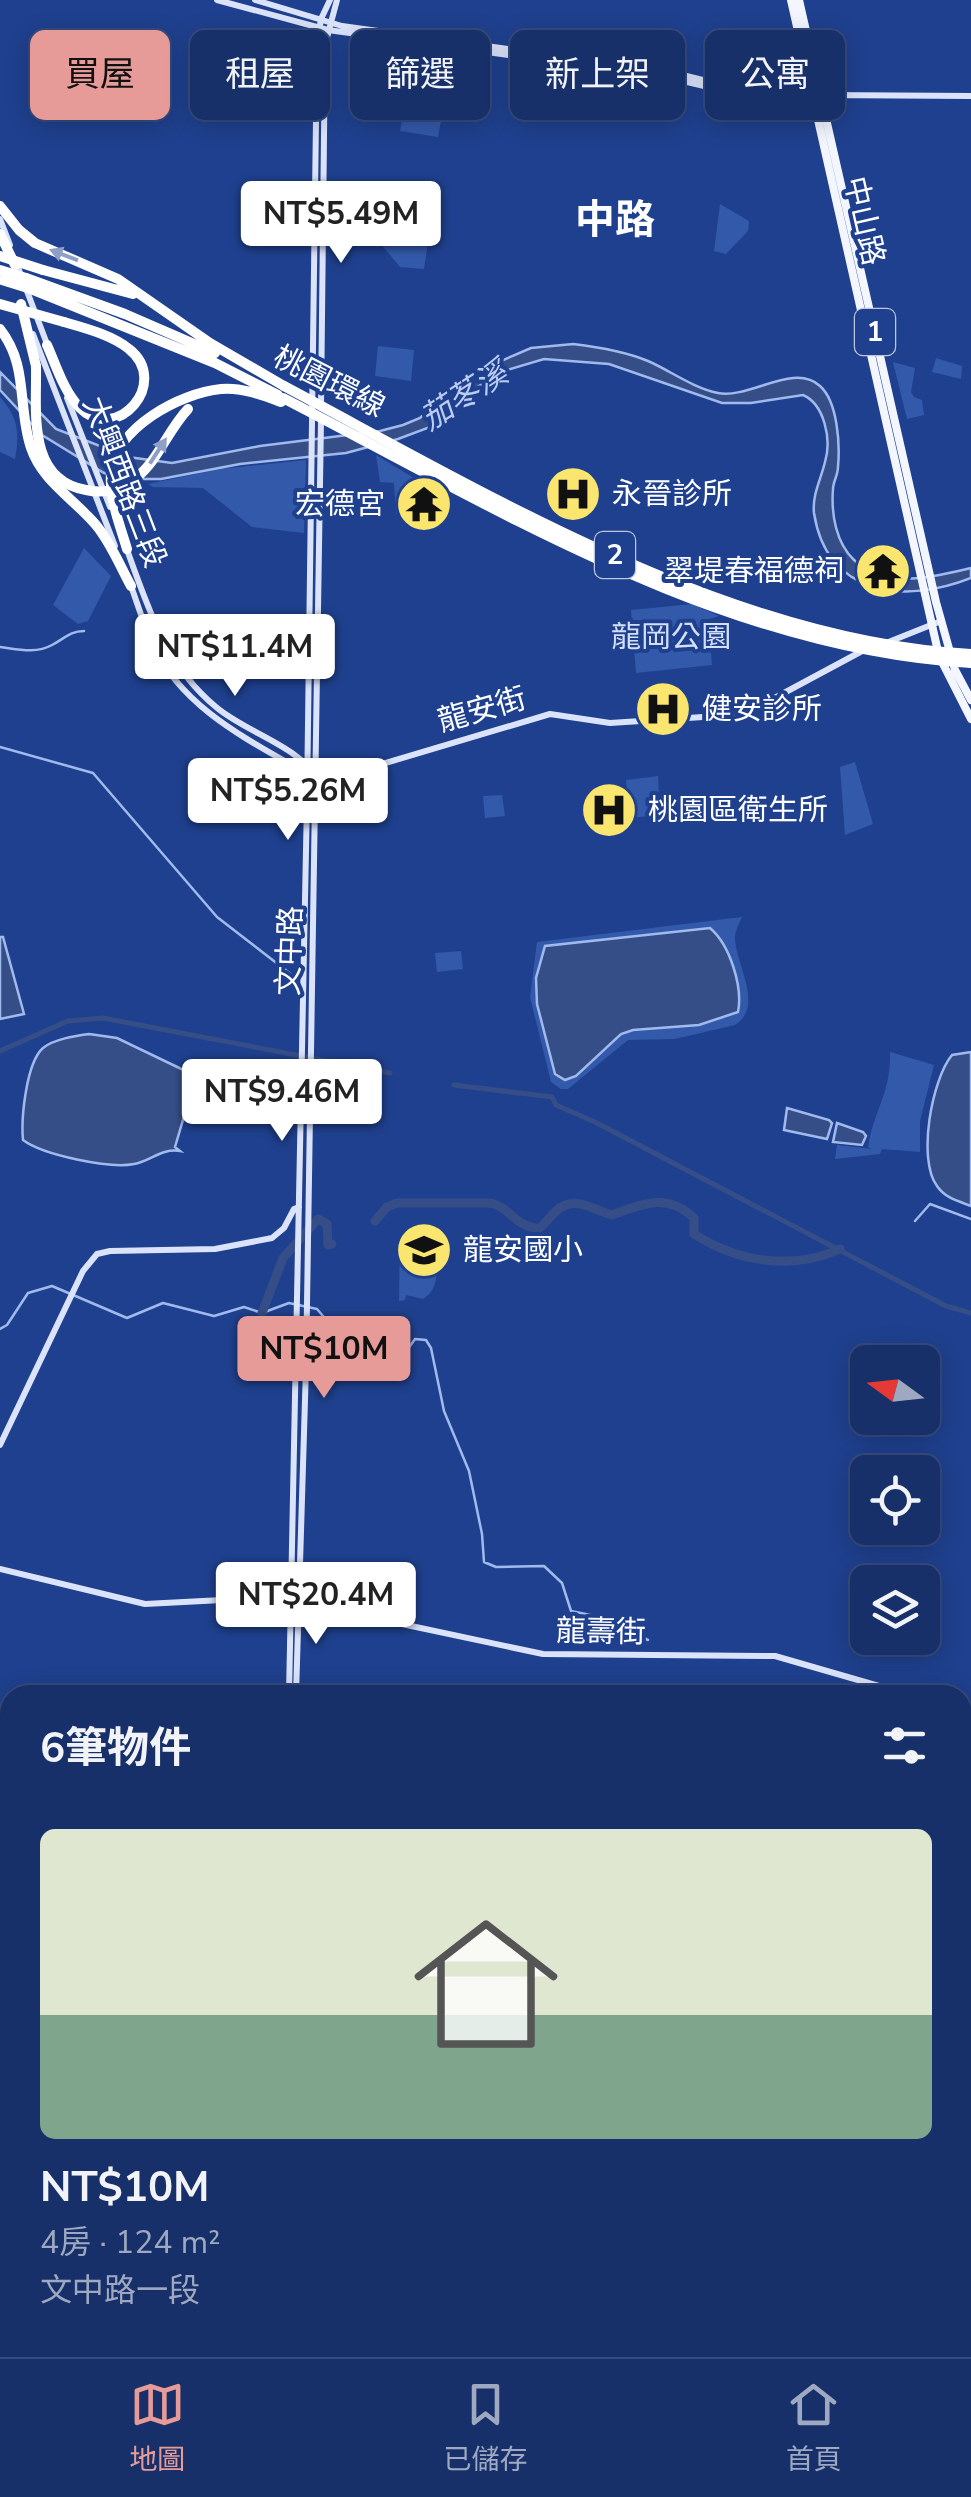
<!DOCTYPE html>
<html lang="zh-TW">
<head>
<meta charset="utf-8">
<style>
  :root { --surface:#17306a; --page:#203870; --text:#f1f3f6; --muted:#9ea9c1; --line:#364b7e; --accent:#e69b98 }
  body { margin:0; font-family:"Nunito Sans","Noto Sans TC",sans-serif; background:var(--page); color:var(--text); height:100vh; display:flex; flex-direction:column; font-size:38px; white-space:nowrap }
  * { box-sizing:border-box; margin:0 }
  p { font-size:32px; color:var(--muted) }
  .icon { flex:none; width:55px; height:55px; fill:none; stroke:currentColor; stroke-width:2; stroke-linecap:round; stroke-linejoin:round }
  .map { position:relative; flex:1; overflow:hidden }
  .sheet { position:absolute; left:0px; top:1685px; width:972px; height:672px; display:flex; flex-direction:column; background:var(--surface); border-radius:30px 30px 0 0; box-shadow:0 5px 25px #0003,0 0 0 2px var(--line) }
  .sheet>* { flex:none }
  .banner { position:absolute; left:30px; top:30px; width:912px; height:90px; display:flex; gap:20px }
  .needle { width:65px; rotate:285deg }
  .fabs { position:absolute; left:850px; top:1345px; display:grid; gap:20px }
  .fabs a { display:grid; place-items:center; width:90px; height:90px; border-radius:15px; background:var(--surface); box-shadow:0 5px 25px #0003,0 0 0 2px var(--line); font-size:50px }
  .price { position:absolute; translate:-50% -85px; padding:0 22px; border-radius:10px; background:#fff; color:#222; font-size:32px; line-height:65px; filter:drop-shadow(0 2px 5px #0008) }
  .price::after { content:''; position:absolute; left:50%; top:60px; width:30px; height:22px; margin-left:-15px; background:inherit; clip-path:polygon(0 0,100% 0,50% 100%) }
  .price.current { background:var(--accent); color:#111 }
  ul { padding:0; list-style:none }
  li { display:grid; align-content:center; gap:20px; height:530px; padding:0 40px }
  li span { display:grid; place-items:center; height:310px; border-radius:15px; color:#555 }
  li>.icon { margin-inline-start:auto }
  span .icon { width:180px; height:180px; fill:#fffc; stroke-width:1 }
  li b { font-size:42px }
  h2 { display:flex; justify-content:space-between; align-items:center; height:120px; padding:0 40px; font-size:42px }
  .pill { padding:0 35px; border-radius:15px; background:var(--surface); box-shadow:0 5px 25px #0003,0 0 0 2px var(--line); font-size:35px; line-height:90px }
  .pill.current { background:var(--accent); color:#111 }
  .menu { display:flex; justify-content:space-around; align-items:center; height:140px; border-top:2px solid var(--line); background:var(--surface); font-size:28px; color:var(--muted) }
  .menu a { display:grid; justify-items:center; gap:5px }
  .menu .current { color:var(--accent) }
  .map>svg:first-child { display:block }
  .green { fill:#3359ab }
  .water { fill:#364e88; stroke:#a1baee; stroke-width:2.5 }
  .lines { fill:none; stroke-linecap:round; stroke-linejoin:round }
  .stream { stroke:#a1baee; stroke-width:2.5 }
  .canal { stroke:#364e88; stroke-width:5 }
  .river { stroke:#364e88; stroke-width:9 }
  .secondary { stroke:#dae3f9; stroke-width:6 }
  .primary { stroke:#f3f6ff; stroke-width:8 }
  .highway { stroke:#fff; stroke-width:10 }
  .highway-bridge { stroke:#fff; stroke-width:10 }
  .oneway { fill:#8fa0c6 }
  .labels { text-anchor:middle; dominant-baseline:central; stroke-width:8; stroke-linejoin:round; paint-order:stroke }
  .shield { fill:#1f408e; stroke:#bcc6dd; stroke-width:2.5 }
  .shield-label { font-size:28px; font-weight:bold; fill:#fff }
  .street-label { font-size:30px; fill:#fff; stroke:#1f408e }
  .poi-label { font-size:30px; fill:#fff; stroke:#1f408e; text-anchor:start }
  .park-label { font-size:30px; fill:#d3dff9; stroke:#1f408e }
  .water-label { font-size:32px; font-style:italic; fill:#baccf3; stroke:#1f408e }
  .district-label { font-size:40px; font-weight:bold; fill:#fff; stroke:#1f408e }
</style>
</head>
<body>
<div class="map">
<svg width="971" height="2357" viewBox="0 0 971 2357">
  <rect width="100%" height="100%" fill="#1f408e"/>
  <path class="green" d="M405,105L443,110L438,137L400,131Z
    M720,204L749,221L748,231L726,254L714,251Z
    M374,207L432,215L424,269L400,267L370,231Z
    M378,346L414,350L411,381L375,376Z
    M936,358L962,366L961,379L932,372Z
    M893,362L915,368L911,392L914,397L922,400L924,415L907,419Z
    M0,397C18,417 20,433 15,459L0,452Z
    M376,455L424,484L401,513L396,514L394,483L380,482Z
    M306,460L304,533L252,527L203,488L153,487L148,484L220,469Z
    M84,548L111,576L88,621L78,624L53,605Z
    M692,604L719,616L710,619L704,636L705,649L711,653L712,665L636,673L631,610Z
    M855,762L873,824L845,835L840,767Z
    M658,776L660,815L629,818L626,780Z
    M502,795L505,816L485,818L483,796Z
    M742,917C739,924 734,933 735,940C737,967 764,1006 735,1025L675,1039L628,1040L568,1089H561L551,1082L530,997L537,942Z
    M461,951L463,969L437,972L435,953Z
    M890,1052L934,1065L920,1121V1152L882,1149L880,1154L835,1159L837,1145L872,1149L868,1147C874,1109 891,1094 890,1052Z
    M400,1236H406V1241L424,1237L436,1248C436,1268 441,1288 423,1299L406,1295L405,1300L399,1301Z"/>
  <path class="water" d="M573,344C598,347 624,351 648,361C671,371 693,388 718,393C750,399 794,362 820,386C838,402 840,445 838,467C838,475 833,482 833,489C831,514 836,543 854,560C886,590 933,577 971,568V578C906,604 827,597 814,513C812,495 821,479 825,462C832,439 824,404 803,395L751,403H722L609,364L544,359L507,370L479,386L457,410L433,426L398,439L346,453L240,464L161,479H129L104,473L42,435L0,390V372L56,429L128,457L172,463L260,446L380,431L403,425L420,418L460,383L494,364L531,348Z
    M710,928C730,945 743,987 738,1012L699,1025L633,1030L621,1034L576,1076L565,1080L555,1074L537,1004L536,978L545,946Z
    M0,937H3L24,1014L0,1019Z
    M89,1034L117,1038L196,1076L175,1147L180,1151C161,1148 151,1161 134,1164C110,1169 43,1155 23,1140C21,1119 26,1063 43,1048C54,1039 75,1036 89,1034Z
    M971,1052V1206C958,1201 945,1198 937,1186C917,1159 932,1079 952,1055Z
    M787,1108L829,1120L832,1123L827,1139L784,1130Z
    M837,1123L863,1132L866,1136L862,1145L833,1142Z"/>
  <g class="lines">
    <path class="stream" d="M0,647C17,649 36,654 52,645C64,639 70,631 84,631
      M0,747L93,773L217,917L292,975
      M915,1221L930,1204L971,1219
      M0,1329L7,1325L28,1293L52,1286L127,1318L163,1303L214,1316L244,1307L262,1313L289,1303L317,1309L346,1343C365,1337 374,1343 388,1355L408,1349L415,1339L426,1340L431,1348L444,1411L469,1471L482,1534L484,1562L496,1567L544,1566L562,1583L571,1611L600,1617L648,1640"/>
    <path class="canal" d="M0,1051L68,1021L103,1018L390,1073
      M454,1085L552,1097L556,1105L595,1122L946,1306L971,1313
      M962,2156L971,2157
      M627,2357L631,2348"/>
    <path class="river" d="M375,1221L387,1207L397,1203H491C511,1208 512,1224 538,1229C546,1224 549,1217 556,1211C575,1194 593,1210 612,1215C643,1204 667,1192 694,1218V1234C738,1262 792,1271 840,1249
      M262,1313L283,1258L318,1219L327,1224L328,1245L332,1244
      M0,1927L10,1922
      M962,2079L971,2081"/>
    <path class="secondary" d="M217,0L328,30L666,77L784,105L799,104L822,95L971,96
      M255,0L342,26L666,71L715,83
      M775,99L807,98
      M0,219L10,245
      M16,262L47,344
      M33,334L115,546
      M67,398L110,507
      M321,407L325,45L337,0
      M126,547C148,607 165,665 216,707C245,732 299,746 316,778
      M131,586C138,605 144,626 153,645C183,709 249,740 307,774
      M886,643L941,621
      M317,779L362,770L550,714L610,723L734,715L769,701L864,650
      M0,1445L83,1271L97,1254L110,1251L215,1249L272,1238L284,1228L294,1209L299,1207
      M0,1569L145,1604L301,1596L383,1620L543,1654L775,1656L910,1695
      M289,1695L307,800L317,44L321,19L330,0
      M296,1695L306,1367L321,420
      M962,1711L971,1713
      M254,2357L255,2348
      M262,2357V2348"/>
    <path class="primary" d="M791,0L939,656L971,719
      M799,0L936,602L955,670L971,700"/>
    <path class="highway" d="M0,206L19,230L35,243L118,279L210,343L284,386
      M0,234L15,265
      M43,270L133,294
      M26,278L125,314L215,353
      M31,289L215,363L278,395
      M21,304L36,366
      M0,329C29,366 17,406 31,448C42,481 74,499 96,525C111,543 120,566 131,586
      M47,345C56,365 64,392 80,408C117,445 171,382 129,349C112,335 85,328 64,322
      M127,549C120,525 109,499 111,473C115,428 180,393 221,389C241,387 262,395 281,402"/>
    <path class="highway-bridge" d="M0,256L43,270
      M0,270L26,278
      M2,280L31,289
      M0,304L64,322
      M36,366C37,410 26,480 86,490C104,494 122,489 137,477C159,459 168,430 188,409
      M284,386C491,496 732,642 971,654
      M283,398C498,509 723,649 971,663"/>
  </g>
  <defs><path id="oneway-solid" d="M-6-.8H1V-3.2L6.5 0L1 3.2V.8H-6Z" transform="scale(2.5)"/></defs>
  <g class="oneway">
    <use href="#oneway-solid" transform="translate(64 255) rotate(-159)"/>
    <use href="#oneway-solid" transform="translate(158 451) rotate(-57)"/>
  </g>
  <defs>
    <g id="hospital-disc" transform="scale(2.875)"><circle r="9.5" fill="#fae56e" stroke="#1f408e"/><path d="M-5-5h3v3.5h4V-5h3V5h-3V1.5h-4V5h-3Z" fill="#111"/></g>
    <g id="temple-disc" transform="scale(2.875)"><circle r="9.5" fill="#fae56e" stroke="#1f408e"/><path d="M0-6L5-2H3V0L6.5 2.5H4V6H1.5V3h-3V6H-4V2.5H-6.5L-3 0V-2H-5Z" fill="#111"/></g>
    <g id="school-disc" transform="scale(2.875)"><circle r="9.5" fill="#fae56e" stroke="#1f408e"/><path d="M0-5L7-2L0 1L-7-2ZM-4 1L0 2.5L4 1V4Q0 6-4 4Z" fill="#111"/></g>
  </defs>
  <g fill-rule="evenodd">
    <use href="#hospital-disc" x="573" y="494"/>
    <use href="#temple-disc" x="424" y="504"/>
    <use href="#temple-disc" x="883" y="571"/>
    <use href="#hospital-disc" x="663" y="709"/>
    <use href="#hospital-disc" x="609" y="810"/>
    <use href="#school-disc" x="424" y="1250"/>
  </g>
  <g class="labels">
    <g class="shield">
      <rect x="855" y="309" width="40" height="46" rx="8"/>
      <rect x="595" y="532" width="40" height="46" rx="8"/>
    </g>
    <g class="shield-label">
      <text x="875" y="332">1</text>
      <text x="615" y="555">2</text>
    </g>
    <g class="street-label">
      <text transform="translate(864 221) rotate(77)">中山路</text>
      <text transform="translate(329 382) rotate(27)">桃園環線</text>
      <text transform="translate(124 482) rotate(69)">大興西路三段</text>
      <text transform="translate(482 710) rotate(-16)">龍安街</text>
      <text transform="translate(290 951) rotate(-88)">文中路</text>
      <text transform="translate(601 1632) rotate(1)">龍壽街</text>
    </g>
    <g class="poi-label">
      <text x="612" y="494">永晉診所</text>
      <text x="385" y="504" text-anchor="end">宏德宮</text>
      <text x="844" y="571" text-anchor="end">翠堤春福德祠</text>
      <text x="702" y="709">健安診所</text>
      <text x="648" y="810">桃園區衛生所</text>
      <text x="463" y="1250">龍安國小</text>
    </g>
    <g class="park-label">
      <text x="671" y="637">龍岡公園</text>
    </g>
    <g class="water-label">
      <text transform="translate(464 396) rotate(-33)">茄苳溪</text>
    </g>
    <g class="district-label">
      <text x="615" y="220">中路</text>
    </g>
  </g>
</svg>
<div class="fabs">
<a><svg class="needle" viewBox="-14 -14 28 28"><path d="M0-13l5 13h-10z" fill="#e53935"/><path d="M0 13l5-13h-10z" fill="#9ea9c1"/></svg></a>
<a><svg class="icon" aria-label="locate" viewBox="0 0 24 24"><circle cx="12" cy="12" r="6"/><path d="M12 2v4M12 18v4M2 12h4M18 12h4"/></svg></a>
<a><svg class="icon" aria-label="layers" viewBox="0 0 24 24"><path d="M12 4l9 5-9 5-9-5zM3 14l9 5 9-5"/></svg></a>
</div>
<b class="price" style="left:341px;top:266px">NT$5.49M</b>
<b class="price" style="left:235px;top:699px">NT$11.4M</b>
<b class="price" style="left:288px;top:843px">NT$5.26M</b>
<b class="price" style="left:282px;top:1144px">NT$9.46M</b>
<b class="price current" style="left:324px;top:1401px">NT$10M</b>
<b class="price" style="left:316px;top:1647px">NT$20.4M</b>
<div class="banner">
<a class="pill current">買屋</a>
<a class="pill">租屋</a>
<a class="pill">篩選</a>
<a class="pill">新上架</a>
<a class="pill">公寓</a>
</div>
<section class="sheet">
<h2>6筆物件<svg class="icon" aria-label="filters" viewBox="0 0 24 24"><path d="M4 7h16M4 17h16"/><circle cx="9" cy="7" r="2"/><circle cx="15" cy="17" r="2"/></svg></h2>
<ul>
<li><span style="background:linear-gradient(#dfe7d0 60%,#7fa58c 0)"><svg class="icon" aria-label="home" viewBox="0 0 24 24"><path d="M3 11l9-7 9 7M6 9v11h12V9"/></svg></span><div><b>NT$10M</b><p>4房 · 124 m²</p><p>文中路一段</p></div></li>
</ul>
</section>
</div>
<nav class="menu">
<a class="current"><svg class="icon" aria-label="map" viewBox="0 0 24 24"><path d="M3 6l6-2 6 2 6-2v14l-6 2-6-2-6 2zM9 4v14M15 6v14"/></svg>地圖</a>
<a><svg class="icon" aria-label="saved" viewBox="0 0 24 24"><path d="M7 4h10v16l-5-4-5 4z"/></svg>已儲存</a>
<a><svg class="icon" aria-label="home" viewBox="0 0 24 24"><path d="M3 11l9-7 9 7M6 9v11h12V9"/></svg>首頁</a>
</nav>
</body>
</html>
